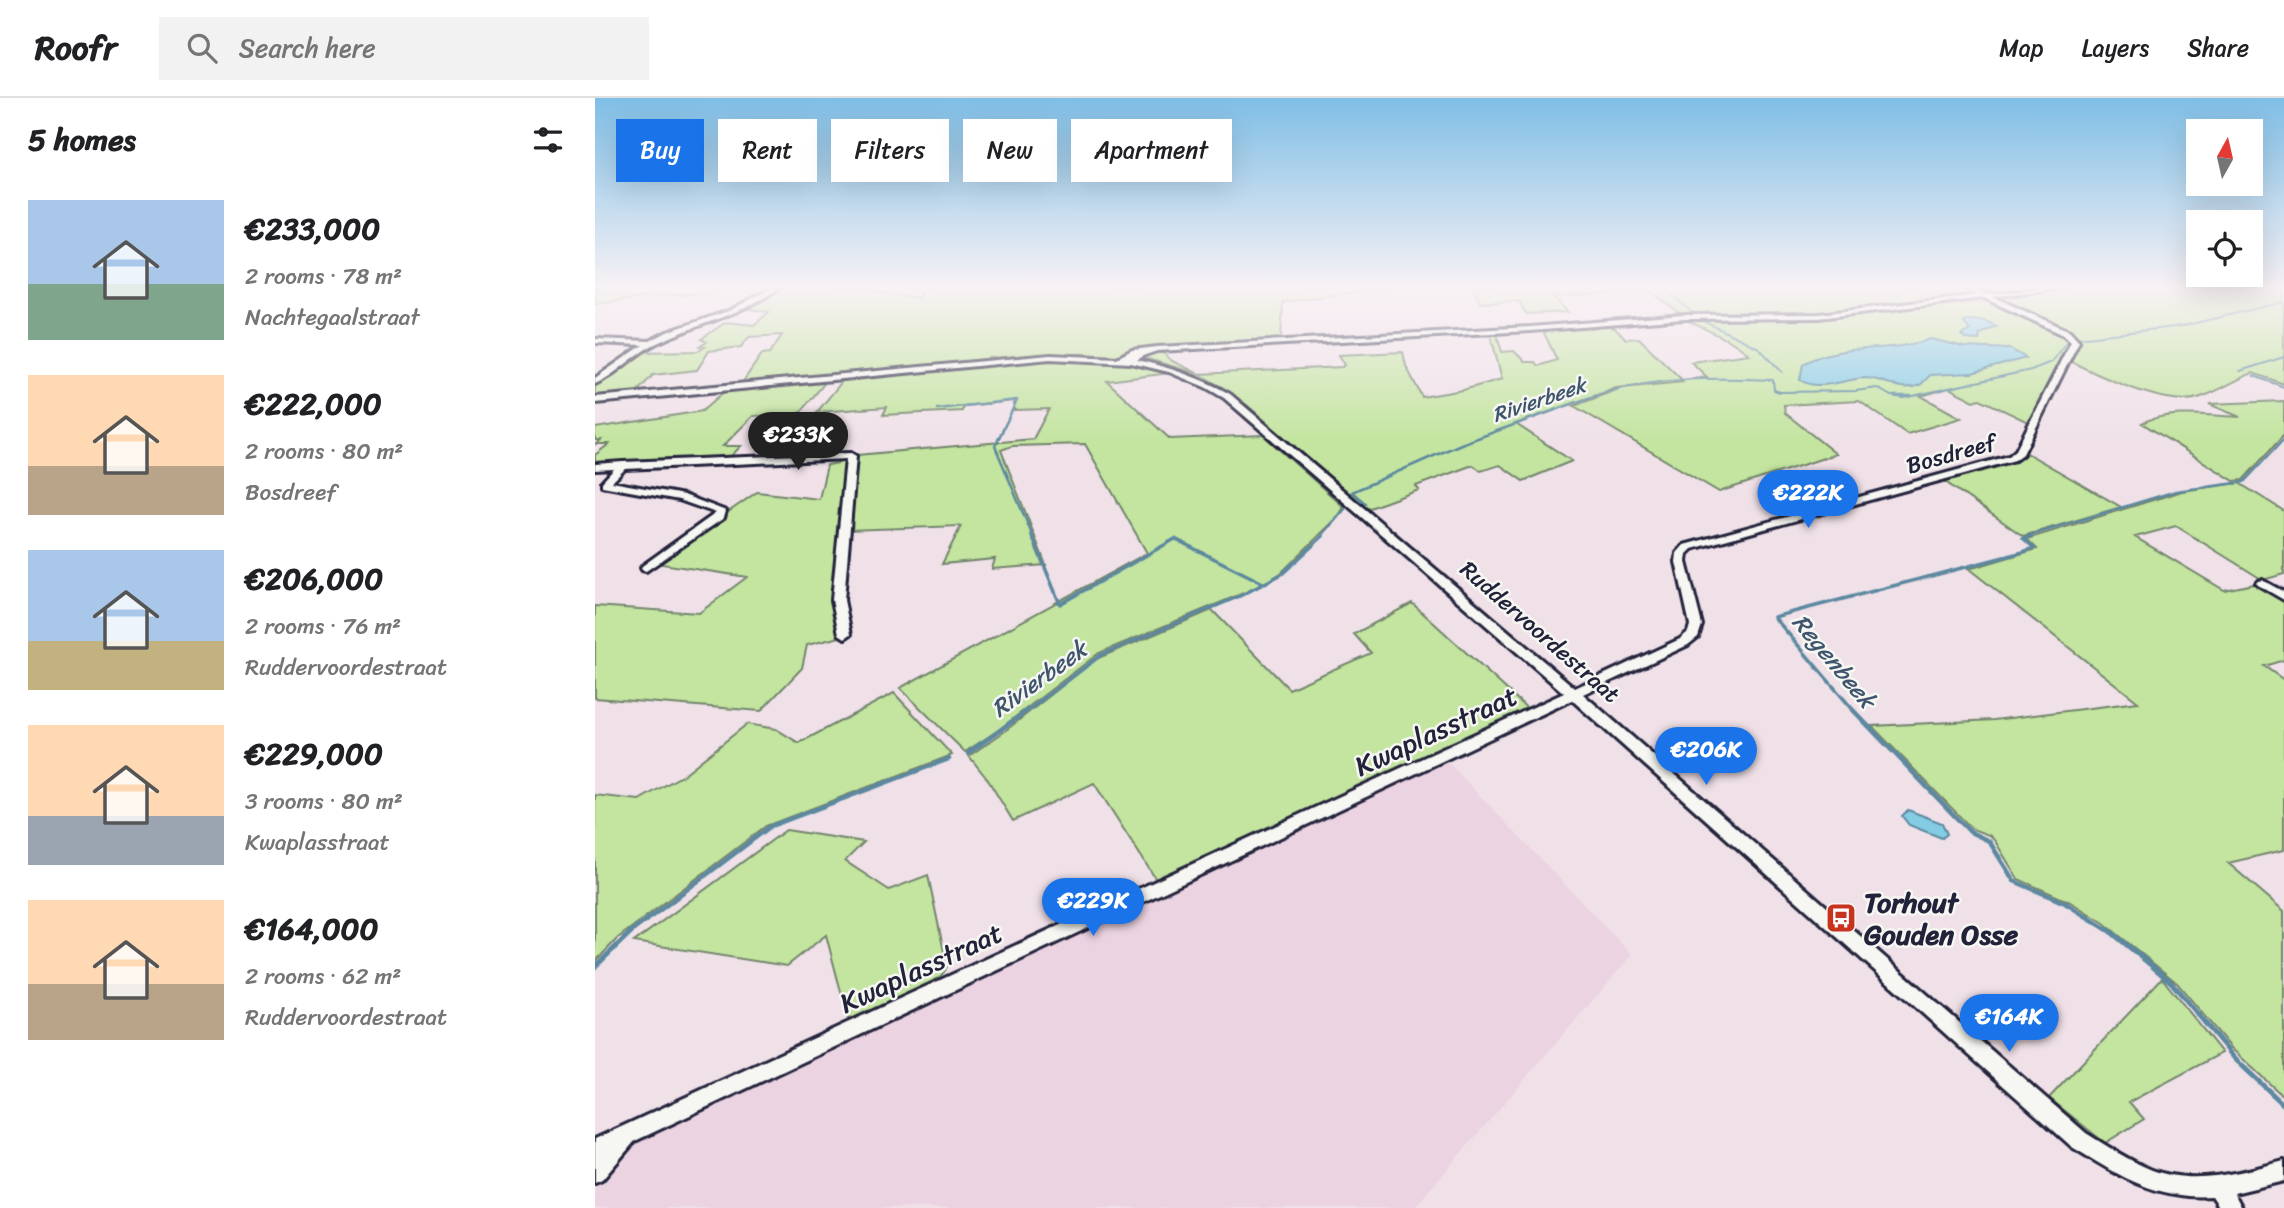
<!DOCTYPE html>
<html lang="en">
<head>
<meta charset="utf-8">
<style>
  :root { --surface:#fff; --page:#f2f2f2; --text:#202124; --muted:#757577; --line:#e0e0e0; --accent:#1a73e8 }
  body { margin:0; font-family:Sriracha,sans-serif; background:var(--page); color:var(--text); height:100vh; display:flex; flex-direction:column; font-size:26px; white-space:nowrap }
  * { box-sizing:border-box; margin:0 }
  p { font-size:23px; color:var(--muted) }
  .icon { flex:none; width:38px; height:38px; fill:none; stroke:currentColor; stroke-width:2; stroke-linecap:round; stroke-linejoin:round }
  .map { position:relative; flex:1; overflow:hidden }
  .side { display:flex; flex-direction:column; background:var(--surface); width:595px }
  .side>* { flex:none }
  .guide { position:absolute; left:21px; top:21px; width:665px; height:63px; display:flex; gap:14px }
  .needle { width:46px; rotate:8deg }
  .tools { position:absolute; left:1591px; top:21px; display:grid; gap:14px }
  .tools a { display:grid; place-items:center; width:77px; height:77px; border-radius:0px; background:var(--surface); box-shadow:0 7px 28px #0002; font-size:35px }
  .price { position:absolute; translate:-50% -60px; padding:0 16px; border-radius:24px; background:var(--accent); color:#fff; font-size:23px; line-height:46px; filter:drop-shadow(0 2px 4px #0008) }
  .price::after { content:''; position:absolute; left:50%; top:42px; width:21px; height:16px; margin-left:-10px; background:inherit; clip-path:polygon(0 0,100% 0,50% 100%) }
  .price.on { background:#222; color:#fff }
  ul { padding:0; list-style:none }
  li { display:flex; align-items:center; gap:21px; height:175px; padding:0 28px }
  li span { display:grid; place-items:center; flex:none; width:196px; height:140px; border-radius:0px; color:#555 }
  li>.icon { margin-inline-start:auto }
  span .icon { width:84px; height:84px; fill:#fffc; stroke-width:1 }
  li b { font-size:30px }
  h2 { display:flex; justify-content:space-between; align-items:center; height:84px; padding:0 28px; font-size:30px }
  .tag { padding:0 24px; border-radius:0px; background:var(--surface); box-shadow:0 7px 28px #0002; font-size:24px; line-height:63px }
  .tag.on { background:var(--accent); color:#fff }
  header { display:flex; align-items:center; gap:42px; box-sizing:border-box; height:98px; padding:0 35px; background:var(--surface); border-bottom:2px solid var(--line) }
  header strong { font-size:33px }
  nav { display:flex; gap:38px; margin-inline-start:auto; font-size:24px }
  .search { width:490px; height:63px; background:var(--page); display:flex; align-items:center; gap:18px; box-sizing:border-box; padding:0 24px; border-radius:0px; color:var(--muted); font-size:26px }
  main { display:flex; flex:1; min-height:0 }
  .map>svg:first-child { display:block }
  .built { fill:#ecd3e1 }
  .green { fill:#c3e59f; stroke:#72846d; stroke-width:2 }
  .water { fill:#83cce4; stroke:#5c88a0; stroke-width:2 }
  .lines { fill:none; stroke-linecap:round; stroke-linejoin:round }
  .stream-far4 { stroke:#5c88a0; stroke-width:2 }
  .stream-far3 { stroke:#5c88a0; stroke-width:2.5 }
  .stream-far2 { stroke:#5c88a0; stroke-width:3.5 }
  .stream-far1 { stroke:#5c88a0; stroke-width:4.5 }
  .stream { stroke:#5c88a0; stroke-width:5 }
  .minor-casing { stroke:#22223b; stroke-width:6 }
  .minor { fill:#f6f6f2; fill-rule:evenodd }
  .labels { text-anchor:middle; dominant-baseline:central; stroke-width:5; stroke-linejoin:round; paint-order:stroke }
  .far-water-label { font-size:21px; font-style:italic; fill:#3f556e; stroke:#f6f6f2 }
  .street-label { font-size:23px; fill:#22223b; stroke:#f6f6f2 }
  .water-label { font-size:24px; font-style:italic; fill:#3f556e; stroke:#f6f6f2 }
  .near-street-label { font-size:28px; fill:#22223b; stroke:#f6f6f2 }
  .near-poi-label { font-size:28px; font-weight:bold; fill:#22223b; stroke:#f6f6f2; text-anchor:start }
</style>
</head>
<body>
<header>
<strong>Roofr</strong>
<div class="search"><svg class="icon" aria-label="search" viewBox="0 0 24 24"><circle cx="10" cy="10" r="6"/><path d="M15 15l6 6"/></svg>Search here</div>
<nav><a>Map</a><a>Layers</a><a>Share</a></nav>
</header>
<main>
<section class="side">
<h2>5 homes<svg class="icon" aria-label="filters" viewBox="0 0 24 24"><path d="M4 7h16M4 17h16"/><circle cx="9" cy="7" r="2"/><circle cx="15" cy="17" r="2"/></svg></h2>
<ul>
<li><span style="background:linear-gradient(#a9c7e8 60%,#7fa58c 0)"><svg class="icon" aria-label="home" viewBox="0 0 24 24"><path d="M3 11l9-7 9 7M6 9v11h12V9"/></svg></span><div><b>€233,000</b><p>2 rooms · 78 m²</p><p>Nachtegaalstraat</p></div></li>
<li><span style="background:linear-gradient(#ffd9b3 65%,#b9a48a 0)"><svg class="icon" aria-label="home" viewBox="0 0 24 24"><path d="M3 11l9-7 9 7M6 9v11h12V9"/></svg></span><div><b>€222,000</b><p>2 rooms · 80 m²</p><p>Bosdreef</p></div></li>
<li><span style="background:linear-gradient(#a9c7e8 65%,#c2b280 0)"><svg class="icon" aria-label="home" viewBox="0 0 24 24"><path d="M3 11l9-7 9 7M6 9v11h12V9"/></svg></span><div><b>€206,000</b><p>2 rooms · 76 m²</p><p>Ruddervoordestraat</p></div></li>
<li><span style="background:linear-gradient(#ffd9b3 65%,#9aa5b1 0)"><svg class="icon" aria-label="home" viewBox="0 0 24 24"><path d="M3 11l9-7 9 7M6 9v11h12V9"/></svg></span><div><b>€229,000</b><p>3 rooms · 80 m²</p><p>Kwaplasstraat</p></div></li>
<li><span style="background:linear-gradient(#ffd9b3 60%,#b9a48a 0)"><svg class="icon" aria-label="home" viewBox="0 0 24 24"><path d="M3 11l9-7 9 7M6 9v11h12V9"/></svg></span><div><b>€164,000</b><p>2 rooms · 62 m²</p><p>Ruddervoordestraat</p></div></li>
</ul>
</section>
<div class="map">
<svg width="1689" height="1110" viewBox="0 0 1689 1110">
  <rect width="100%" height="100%" fill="#f0e1e8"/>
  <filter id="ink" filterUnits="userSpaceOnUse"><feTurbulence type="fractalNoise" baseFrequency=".0143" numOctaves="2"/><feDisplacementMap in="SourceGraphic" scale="14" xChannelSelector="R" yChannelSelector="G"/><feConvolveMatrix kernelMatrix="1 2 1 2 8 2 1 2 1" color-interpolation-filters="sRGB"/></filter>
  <g filter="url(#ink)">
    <path class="built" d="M852,663L1037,857L819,1110H0V1087L36,1044L198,971Z"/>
    <path class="green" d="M0,189H122L110,196L69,197L0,206Z
      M187,189H256L322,200L331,189L791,190L688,204L686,241L552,250L525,258L487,256L422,258L147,285L167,256L175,255L187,237L154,239L146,249L114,253L102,272L58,277L41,295L0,299V287L45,254L103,253L110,249L105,248L112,244L106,241L131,224L159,227L174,214L148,210Z
      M878,189H949L973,214L931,216L924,203L885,205Z
      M953,189H1362L1376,196L1221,215L1087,217L1055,193L963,199Z
      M1374,189H1390L1402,195L1453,189H1689V286L1658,275C1639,282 1622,295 1603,300C1571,310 1497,275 1468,259L1435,325L1385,301L1379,303L1354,290L1326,298L1366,320L1312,336L1264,303L1189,307L1190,315L1241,356L1124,394L979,308L1026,290L1089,284L1021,290L921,326L977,363L928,383L905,367L886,373L878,367L821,388L824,392L772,411L652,307L625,288L604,276L546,259L550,255L565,252L577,263L604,276L747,269L750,267L744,257L808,254L811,268L827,299L868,292L907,281L895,234H901L907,254L919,253L930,264H940L943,268L962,262L947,231L1016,227L1031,241L1044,240L1087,282L1112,279L1096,264L1154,256L1137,244L1094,223L1227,220L1395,198Z
      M461,261L524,264L575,275L512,283L575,341L668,337L749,409L743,419L686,475L663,489L504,555L402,633L370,654L305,590L552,455L490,346L417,348L406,352L451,467L397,471L400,461L347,466L366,428L253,432L262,357L438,341L454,311L419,312V303L369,308L367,313L288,317L292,309L222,314L249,281L419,263Z
      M232,282L204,316L158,318L128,348H146L133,361L0,367V357L14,346H1L6,342H0V330L107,313L131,292Z
      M1689,303V337L1648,382L1639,383L1547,325C1576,311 1614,318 1645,319L1614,306Z
      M1430,354L1526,409L1428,438L1349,383L1421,361Z
      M252,357C249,387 246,418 243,448C240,480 232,508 245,539L212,547L207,570L166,613L0,600V508L104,515L152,479L60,465L162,394L224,401L232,367L243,365L245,361L131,367L135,363Z
      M1644,385L1689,413V476L1668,482L1581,428L1540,439L1629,492L1664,485L1689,501V562L1669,568L1689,582V752L1633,765L1689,813V999L1636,950L1582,885L1509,825L1475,804L1423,781L1400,743L1394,737L1377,731L1277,628L1399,622L1543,604L1374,471L1442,451L1432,441L1587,393Z
      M817,505L935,613L779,682L562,783L499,685L418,723L393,682L374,658L410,633L501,561L617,512L694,591L776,555L759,536Z
      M299,595L357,657L171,728L23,840L0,864V697L44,702L88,677L152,626L181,631L204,645Z
      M191,732L269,744L250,763L294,792L333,777L352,868C344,893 278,913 254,924L231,837L192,868L39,844Z
      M1567,880L1627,955L1534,1004L1549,1021L1510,1045L1454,1000Z"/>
    <path class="water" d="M1371,222L1390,223L1402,228L1385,236L1384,242L1371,241L1366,237L1375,232L1369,225Z
      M1336,241L1369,249L1415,251L1431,260L1377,275L1335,277C1329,283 1327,288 1318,289C1301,292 1287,280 1270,280C1249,281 1224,294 1205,282L1208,266C1245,244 1294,256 1336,241Z
      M1313,712L1347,725L1352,736L1347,740L1314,727L1307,718Z"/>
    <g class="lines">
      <path class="stream-far4" d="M791,189H798
        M1068,189L1100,217
        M1106,222L1164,250L1187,274
        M1482,240L1588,228L1689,204
        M1645,273L1689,259
        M1659,278L1689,289
        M994,300C1053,279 1117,279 1178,282L1179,292L1185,294L1261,293L1282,290L1296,298L1309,300L1436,272L1456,264L1475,239"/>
      <path class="stream-far3" d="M1299,298H1316
        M342,311L422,302L400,348L438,439
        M770,405L757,394L866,346L999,298
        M726,439L750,411
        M1430,439L1581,393L1649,384L1689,341"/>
      <path class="stream-far2" d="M437,438L465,506L580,441L670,486
        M431,614L506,557L645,498L687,476L728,438
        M1260,614L1179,519L1428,454L1439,450L1428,440L1436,438"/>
      <path class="stream-far1" d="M1258,612L1375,734L1394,743L1419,783L1470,805L1516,834
        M373,655L433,612
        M36,834L176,728L354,661"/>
      <path class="stream" d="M1514,832L1576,884L1640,961L1689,1007
        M0,869L38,832"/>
      <g class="minor-casing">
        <path id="minor" d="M178,189H185C148,217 100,226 58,247C37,258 21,277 0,286V280L48,247L0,245V241L55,243L72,234L136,212Z
          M1367,189C1377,188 1384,196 1394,196C1419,196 1444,188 1469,189L1398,199L1475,233L1484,243L1428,356L1420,362L1097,451L1092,456L1091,464L1107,527L1103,539L1093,547L988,596L1491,1035C1512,1048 1534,1063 1557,1072C1599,1088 1647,1074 1689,1063V1083L1639,1095L1647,1110H1625L1617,1098C1561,1102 1523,1077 1477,1049L977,602L40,1043L7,1082L0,1085V1041L969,595L629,300L610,289L574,274L536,265L455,261L0,305V299L455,257L522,260L537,252L562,249L935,229L1089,217L1224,216L1382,197ZM1389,200L1469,237L1476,243L1421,352L1414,358L1089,447L1082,455L1081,464L1095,527L1093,534L1085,541L980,590L635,296C605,279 575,270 542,262L550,257L562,253L935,233L1089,221L1224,220Z
          M256,355L261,358L249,502L256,536L250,540L244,536L237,502L251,361L30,371L17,384L89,397L131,413L129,420L51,473L47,472L46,470L47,468L121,415L84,402L7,388V384L19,371L0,372V366L28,364Z
          M1667,482L1689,494V502L1663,487L1661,485L1663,483Z"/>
      </g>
      <use href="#minor" class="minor"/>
    </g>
  </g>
  <linearGradient id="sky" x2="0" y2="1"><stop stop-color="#7fbee6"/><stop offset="0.55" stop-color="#f8f2f5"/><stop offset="1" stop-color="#f8f2f5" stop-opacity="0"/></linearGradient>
  <rect width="1689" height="344" fill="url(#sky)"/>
  <defs>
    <g id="bus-square" transform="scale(1.575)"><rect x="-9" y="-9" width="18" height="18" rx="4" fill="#c8321e" stroke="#f6f6f2"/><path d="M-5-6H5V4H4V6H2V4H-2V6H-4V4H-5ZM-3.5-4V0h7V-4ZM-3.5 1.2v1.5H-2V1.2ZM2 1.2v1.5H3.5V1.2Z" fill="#fff"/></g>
  </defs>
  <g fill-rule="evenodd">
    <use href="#bus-square" x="1246" y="820"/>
  </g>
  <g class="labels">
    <g class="far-water-label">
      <text transform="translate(944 302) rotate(-19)">Rivierbeek</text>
    </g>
    <g class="street-label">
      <text transform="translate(1356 356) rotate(-16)">Bosdreef</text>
      <text transform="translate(945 534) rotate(41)">Ruddervoordestraat</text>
    </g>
    <g class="water-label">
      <text transform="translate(1239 563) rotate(50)">Regenbeek</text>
      <text transform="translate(444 581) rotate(-36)">Rivierbeek</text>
    </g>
    <g class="near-street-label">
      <text transform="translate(841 633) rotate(-25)">Kwaplasstraat</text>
      <text transform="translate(326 870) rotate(-25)">Kwaplasstraat</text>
    </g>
    <g class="near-poi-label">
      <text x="1269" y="804">Torhout<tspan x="1269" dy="32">Gouden Osse</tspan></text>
    </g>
  </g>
</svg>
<div class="tools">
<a><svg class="needle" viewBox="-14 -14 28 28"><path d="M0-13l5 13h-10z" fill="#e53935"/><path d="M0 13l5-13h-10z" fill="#757577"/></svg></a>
<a><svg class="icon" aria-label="locate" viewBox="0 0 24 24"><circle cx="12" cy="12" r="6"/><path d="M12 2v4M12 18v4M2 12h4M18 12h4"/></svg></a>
</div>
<b class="price on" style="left:203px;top:374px">€233K</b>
<b class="price" style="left:1213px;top:432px">€222K</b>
<b class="price" style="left:1111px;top:689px">€206K</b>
<b class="price" style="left:498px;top:840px">€229K</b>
<b class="price" style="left:1414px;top:956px">€164K</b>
<div class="guide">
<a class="tag on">Buy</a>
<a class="tag">Rent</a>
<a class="tag">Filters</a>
<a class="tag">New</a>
<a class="tag">Apartment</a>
</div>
</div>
</main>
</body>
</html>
